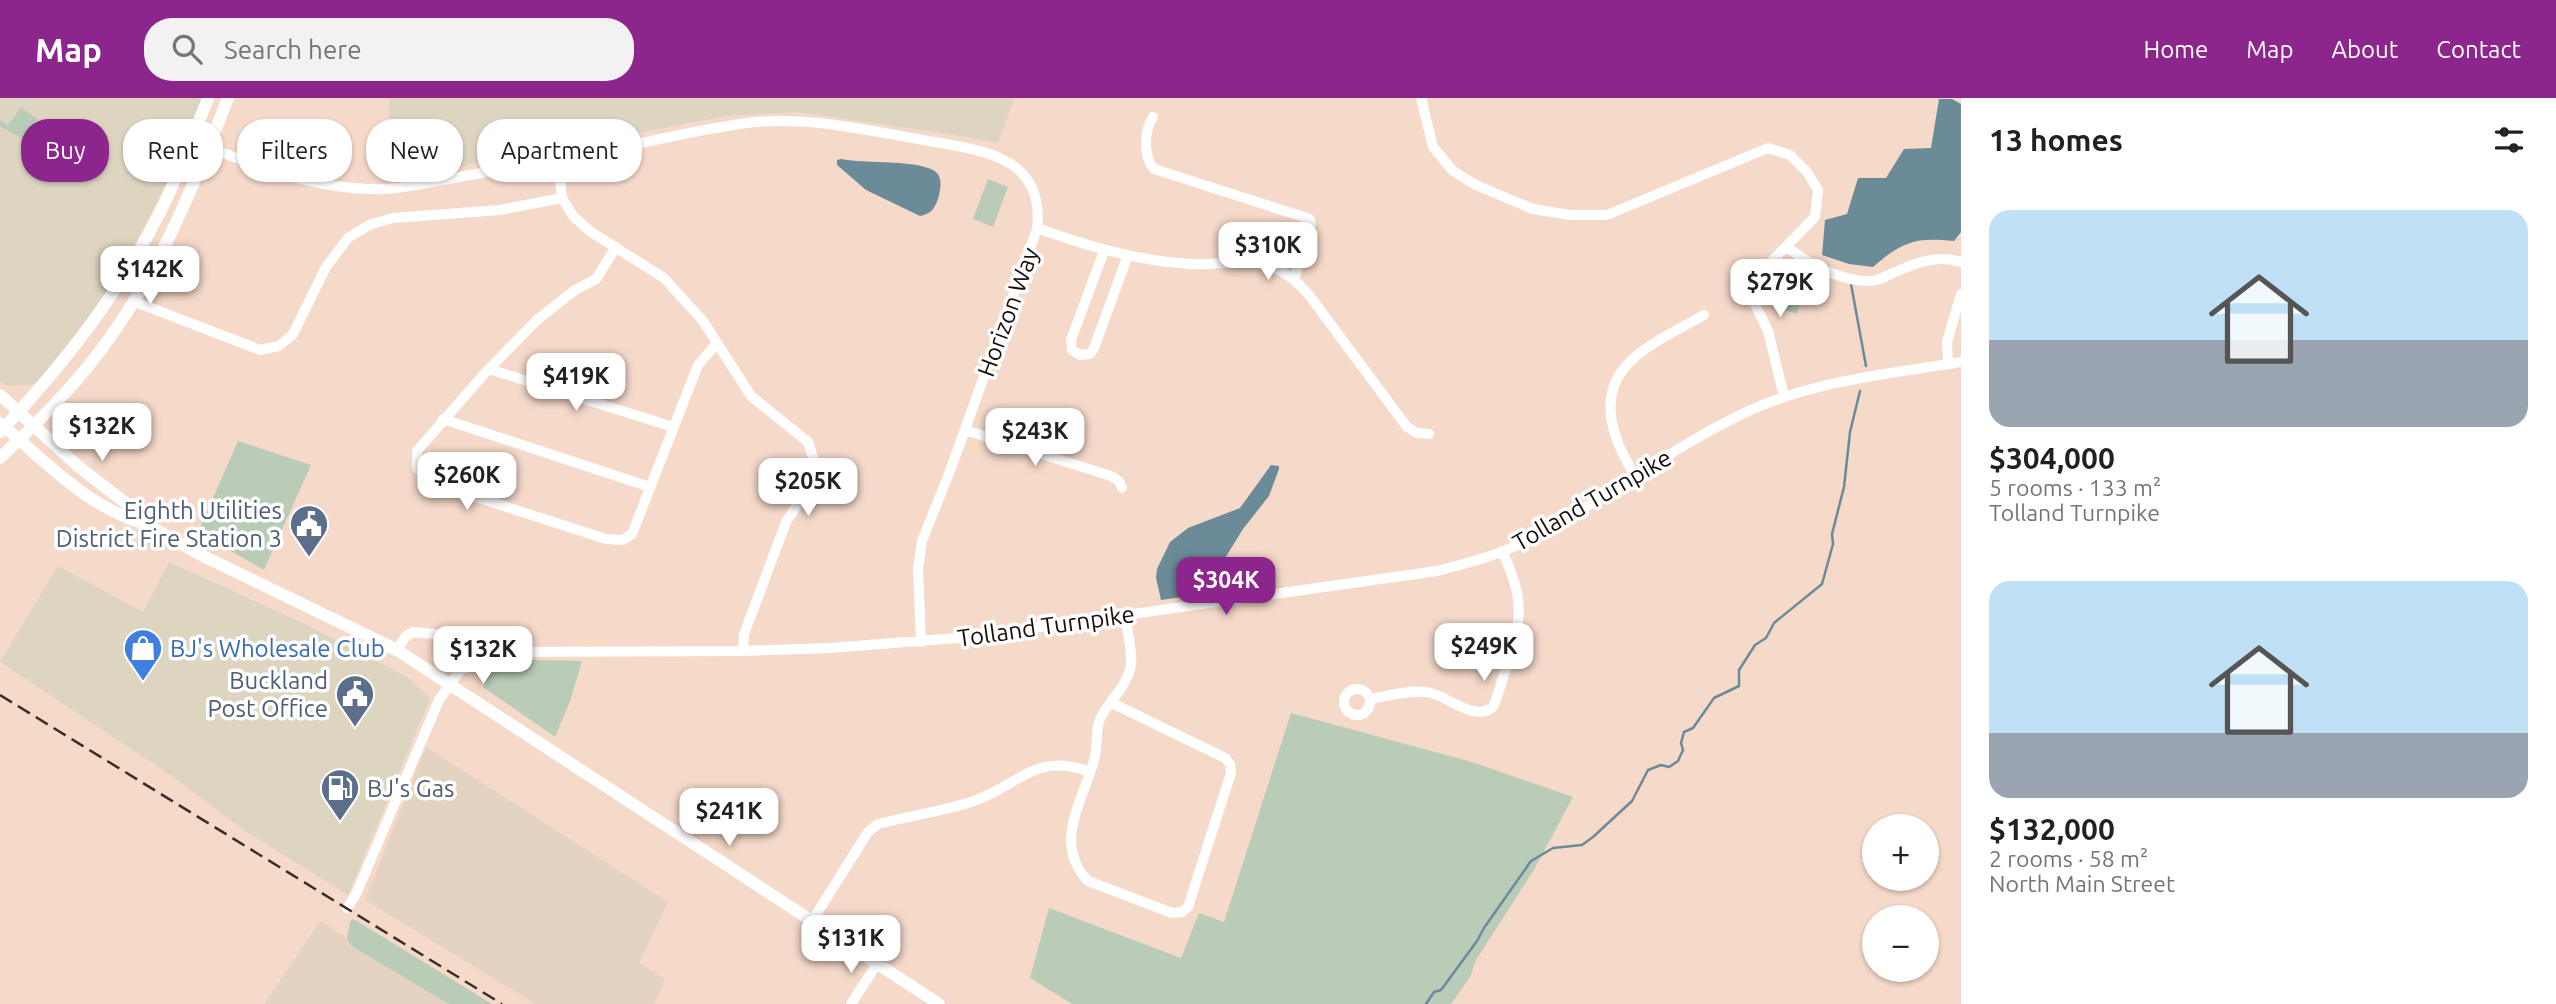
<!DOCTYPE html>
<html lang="en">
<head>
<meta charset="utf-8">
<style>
  :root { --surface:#fff; --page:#f2f2f2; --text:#202124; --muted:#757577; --accent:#8c268c }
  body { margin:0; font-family:Ubuntu,sans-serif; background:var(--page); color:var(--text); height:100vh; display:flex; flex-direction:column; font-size:26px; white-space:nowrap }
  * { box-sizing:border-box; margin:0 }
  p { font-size:23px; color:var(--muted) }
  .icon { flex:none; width:38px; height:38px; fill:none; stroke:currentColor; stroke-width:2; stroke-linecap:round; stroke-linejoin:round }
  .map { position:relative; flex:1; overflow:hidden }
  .panel { display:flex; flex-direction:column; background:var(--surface); width:595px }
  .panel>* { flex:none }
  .banner { position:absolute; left:21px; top:21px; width:665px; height:63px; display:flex; gap:14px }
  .tools { position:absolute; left:1862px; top:716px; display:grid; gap:14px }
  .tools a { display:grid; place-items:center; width:77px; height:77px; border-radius:50%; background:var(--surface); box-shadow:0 2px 5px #0004; font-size:35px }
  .price { position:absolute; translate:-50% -60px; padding:0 16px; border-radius:14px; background:#fff; color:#222; font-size:23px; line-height:46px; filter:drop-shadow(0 2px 4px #0008) }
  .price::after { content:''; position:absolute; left:50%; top:42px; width:21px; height:16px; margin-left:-10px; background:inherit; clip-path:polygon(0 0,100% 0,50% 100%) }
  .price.current { background:var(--accent); color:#fff }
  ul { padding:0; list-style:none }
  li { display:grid; align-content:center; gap:14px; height:371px; padding:0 28px }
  li span { display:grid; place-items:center; height:217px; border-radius:21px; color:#555 }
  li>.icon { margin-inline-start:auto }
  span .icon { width:126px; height:126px; fill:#fffc; stroke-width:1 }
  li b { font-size:30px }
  h2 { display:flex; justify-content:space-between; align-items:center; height:84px; padding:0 28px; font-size:30px }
  .pill { padding:0 24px; border-radius:28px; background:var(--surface); box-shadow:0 2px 5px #0004; font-size:24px; line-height:63px }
  .pill.current { background:var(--accent); color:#fff }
  header { display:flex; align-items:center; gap:42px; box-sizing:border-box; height:98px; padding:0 35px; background:var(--accent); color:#fff }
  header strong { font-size:33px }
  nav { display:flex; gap:38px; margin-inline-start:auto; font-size:24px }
  .search { width:490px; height:63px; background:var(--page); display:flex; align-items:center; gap:18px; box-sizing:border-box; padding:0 24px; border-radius:28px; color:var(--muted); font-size:26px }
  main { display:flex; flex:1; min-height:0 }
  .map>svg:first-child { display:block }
  .commercial { fill:#ded5c0 }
  .industrial { fill:#e4d3c1 }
  .green { fill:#baccb7 }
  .water { fill:#6c8b99 }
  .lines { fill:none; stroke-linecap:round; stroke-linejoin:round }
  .stream { stroke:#6c8b99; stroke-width:2.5 }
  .minor { stroke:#fff; stroke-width:10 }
  .major { stroke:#fff; stroke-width:12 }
  .rail { stroke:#392d26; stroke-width:2.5; stroke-dasharray:14 7; stroke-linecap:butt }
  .labels { text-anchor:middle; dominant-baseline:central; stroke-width:7; stroke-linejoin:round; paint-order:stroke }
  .street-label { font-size:24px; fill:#170e09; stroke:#fff }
  .service-label { font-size:24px; fill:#4e5e75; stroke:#fff; text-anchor:end }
  .shop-label { font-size:24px; fill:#366cbe; stroke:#fff; text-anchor:start }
</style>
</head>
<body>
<header>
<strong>Map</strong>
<div class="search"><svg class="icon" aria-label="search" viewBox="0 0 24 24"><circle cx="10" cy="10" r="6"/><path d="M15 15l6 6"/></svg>Search here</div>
<nav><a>Home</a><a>Map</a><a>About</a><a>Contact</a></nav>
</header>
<main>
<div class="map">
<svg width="1961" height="906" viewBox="0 0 1961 906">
  <rect width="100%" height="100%" fill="#f5d9c9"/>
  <path class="commercial" d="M0,0H203L181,58L136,144L93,215L37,286L7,288L0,283Z
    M389,0H1014L998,45L955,37L798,14L726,18L456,69L424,73V24H389Z
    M169,464L309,528L407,579L430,600L348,797L245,733L172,678L0,564L58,468L143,514Z"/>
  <path class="industrial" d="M426,649L668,804L639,865L665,881L654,906H536L365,802Z
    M320,823L455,906H264Z"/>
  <path class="green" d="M21,9L37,21L24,42L0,28V22L8,27Z
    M988,81L1008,89L993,129L973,121Z
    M1787,168L1808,174L1797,216L1776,210Z
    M238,343L311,367L264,472L198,434Z
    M532,562L582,563L570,603L555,639L483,589L487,571L505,565Z
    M1291,615L1472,664L1573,699L1535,770L1476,862L1470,879L1451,906H1072L1030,880L1049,810L1181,860L1199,815L1224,824Z
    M353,821L357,823L492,906H449L353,849L347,841L350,823Z"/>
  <path class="water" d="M1939,1H1952L1961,6V134L1954,143C1915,139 1903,143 1873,169L1849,166L1822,157L1825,122L1847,116L1858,80H1886L1904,51L1931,50Z
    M841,61C864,66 923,61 937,75C943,82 940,94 938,101C934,112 930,116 920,118L866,92L837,67V62Z
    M1271,367L1279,368V371L1269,398L1243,431L1203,496L1161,502L1156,480L1157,471L1170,444L1188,430L1240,410Z"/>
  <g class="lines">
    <path class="stream" d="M1851,186L1866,268
      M1426,906L1434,894L1441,892L1477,843L1484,830L1531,763L1553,750L1582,747L1593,739L1632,703L1648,672L1661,667L1669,669L1678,663L1683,652L1681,645L1684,634L1693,630L1714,600L1739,588V572L1755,547L1766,540L1774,525L1822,486L1833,446L1832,436L1844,389L1850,334L1860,293"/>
    <path class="minor" d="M1421,0L1433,49L1453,73L1476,87L1533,111L1570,117H1607L1768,50L1790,57L1807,74L1818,92L1815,119L1752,183L1753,202L1768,233L1784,298
      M1153,19C1144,33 1143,58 1154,71L1310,121L1311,127L1294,182
      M192,43C254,67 317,94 386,91C412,89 438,83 464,78C525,68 586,56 646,44C683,36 719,28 756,24C817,19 875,34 935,44C987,53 1045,61 1037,131L950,373L922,443L918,470L921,544
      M558,61L562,100L573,118L591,134L664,180L703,223L751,298L808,344L815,366L811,385L786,424L744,536L743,553
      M1037,130C1087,148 1137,163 1190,166C1214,168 1241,160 1265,167C1283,171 1298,184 1309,197L1407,329L1417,335L1429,336
      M616,149L596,181L575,192L537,222L484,276L417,353V370L429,384L606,441L623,442L632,436L698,267L717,245
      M1787,149C1810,167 1842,184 1872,183C1879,182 1887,178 1893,175C1916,165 1936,156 1961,164
      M1104,153L1071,242L1072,252L1080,257L1090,256L1094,250L1128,157
      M133,203L260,252L279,248L293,236L326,169L348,140L369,127L393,120L500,112L562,100
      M1948,266L1947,244L1961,196
      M489,271L673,329
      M443,321L650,389
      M965,332L1111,378L1119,383L1122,390
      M1635,379C1629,366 1620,353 1616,339C1591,267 1654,246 1704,217
      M397,552L406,538L413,534L455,538
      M1344 604a13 13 0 1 1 26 0a13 13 0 1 1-26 0Z
      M1370,601C1388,598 1408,592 1426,594C1447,596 1473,625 1493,609C1499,596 1502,581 1507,568C1523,520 1524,499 1502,453
      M1112,605L1225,660L1230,666L1231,675L1188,809L1182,814L1172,815L1088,783C1051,744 1085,701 1095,658C1098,646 1095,633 1100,621C1108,604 1125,591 1130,571C1134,559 1127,531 1125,518
      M347,810L356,796L439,602L459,574L475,563L524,554L743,553L830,550L970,539L1437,473C1464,466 1492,459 1518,447C1596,409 1665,353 1744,315C1811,283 1888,276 1961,264
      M812,823L868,734L878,726C908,718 945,713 974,703C1019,687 1037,653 1090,674
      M851,906L877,866"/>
    <path class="major" d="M0,297L79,369L127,406L146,426L201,457L397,552L939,906
      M0,325C44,362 89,411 146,426
      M0,334C63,267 119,196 160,114C179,77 193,38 208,0
      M0,360C40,322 79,284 111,238C162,167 196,82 228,0"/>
    <path class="rail" d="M0,597L502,906"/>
  </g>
  <defs>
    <g id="civic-pin" transform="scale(2.0125)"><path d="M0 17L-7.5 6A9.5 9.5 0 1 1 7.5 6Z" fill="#5c6f8a" stroke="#fff"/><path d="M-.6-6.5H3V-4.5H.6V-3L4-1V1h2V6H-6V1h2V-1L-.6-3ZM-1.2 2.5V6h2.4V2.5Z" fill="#fff"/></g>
    <g id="shop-pin" transform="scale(2.0125)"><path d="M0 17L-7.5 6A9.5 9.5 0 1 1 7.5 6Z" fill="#3f7fe0" stroke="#fff"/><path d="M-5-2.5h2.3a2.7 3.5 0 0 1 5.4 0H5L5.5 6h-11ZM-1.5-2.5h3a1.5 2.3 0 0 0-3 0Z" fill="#fff"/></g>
    <g id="fuel-pin" transform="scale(2.0125)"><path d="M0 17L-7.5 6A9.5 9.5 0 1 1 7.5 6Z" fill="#5c6f8a" stroke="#fff"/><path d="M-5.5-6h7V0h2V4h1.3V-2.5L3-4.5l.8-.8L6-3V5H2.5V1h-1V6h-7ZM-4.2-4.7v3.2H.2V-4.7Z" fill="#fff"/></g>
  </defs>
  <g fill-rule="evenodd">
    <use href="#civic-pin" x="309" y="426"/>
    <use href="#shop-pin" x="143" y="550"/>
    <use href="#civic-pin" x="355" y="596"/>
    <use href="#fuel-pin" x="340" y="690"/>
  </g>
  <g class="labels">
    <g class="street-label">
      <text transform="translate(1008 214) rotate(-70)">Horizon Way</text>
      <text transform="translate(1592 402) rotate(-30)">Tolland Turnpike</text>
      <text transform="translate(1046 528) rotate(-8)">Tolland Turnpike</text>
    </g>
    <g class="service-label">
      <text x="282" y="412">Eighth Utilities<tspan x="282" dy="28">District Fire Station 3</tspan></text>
      <text x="328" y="582">Buckland<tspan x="328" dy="28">Post Office</tspan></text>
      <text x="367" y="690" text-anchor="start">BJ's Gas</text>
    </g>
    <g class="shop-label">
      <text x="170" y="550">BJ's Wholesale Club</text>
    </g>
  </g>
</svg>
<div class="tools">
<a>+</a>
<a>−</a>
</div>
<b class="price" style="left:1268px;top:184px">$310K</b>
<b class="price" style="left:150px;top:208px">$142K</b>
<b class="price" style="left:1780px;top:221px">$279K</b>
<b class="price" style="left:576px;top:315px">$419K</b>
<b class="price" style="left:102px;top:365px">$132K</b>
<b class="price" style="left:1035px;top:370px">$243K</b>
<b class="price" style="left:467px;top:414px">$260K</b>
<b class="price" style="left:808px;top:420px">$205K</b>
<b class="price current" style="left:1226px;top:519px">$304K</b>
<b class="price" style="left:1484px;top:585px">$249K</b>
<b class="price" style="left:483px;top:588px">$132K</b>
<b class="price" style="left:729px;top:750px">$241K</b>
<b class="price" style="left:851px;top:877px">$131K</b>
<div class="banner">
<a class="pill current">Buy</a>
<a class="pill">Rent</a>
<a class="pill">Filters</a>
<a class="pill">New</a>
<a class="pill">Apartment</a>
</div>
</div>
<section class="panel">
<h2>13 homes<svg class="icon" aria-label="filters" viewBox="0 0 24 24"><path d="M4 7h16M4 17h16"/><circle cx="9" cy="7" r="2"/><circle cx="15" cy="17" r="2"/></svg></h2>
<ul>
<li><span style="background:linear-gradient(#bfe0f5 60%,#9aa5b1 0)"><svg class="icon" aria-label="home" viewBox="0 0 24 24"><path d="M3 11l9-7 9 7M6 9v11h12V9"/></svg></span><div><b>$304,000</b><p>5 rooms · 133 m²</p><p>Tolland Turnpike</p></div></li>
<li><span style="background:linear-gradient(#bfe0f5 70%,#9aa5b1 0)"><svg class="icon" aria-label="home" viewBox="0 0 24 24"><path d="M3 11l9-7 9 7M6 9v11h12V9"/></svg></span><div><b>$132,000</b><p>2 rooms · 58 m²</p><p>North Main Street</p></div></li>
</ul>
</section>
</main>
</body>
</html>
